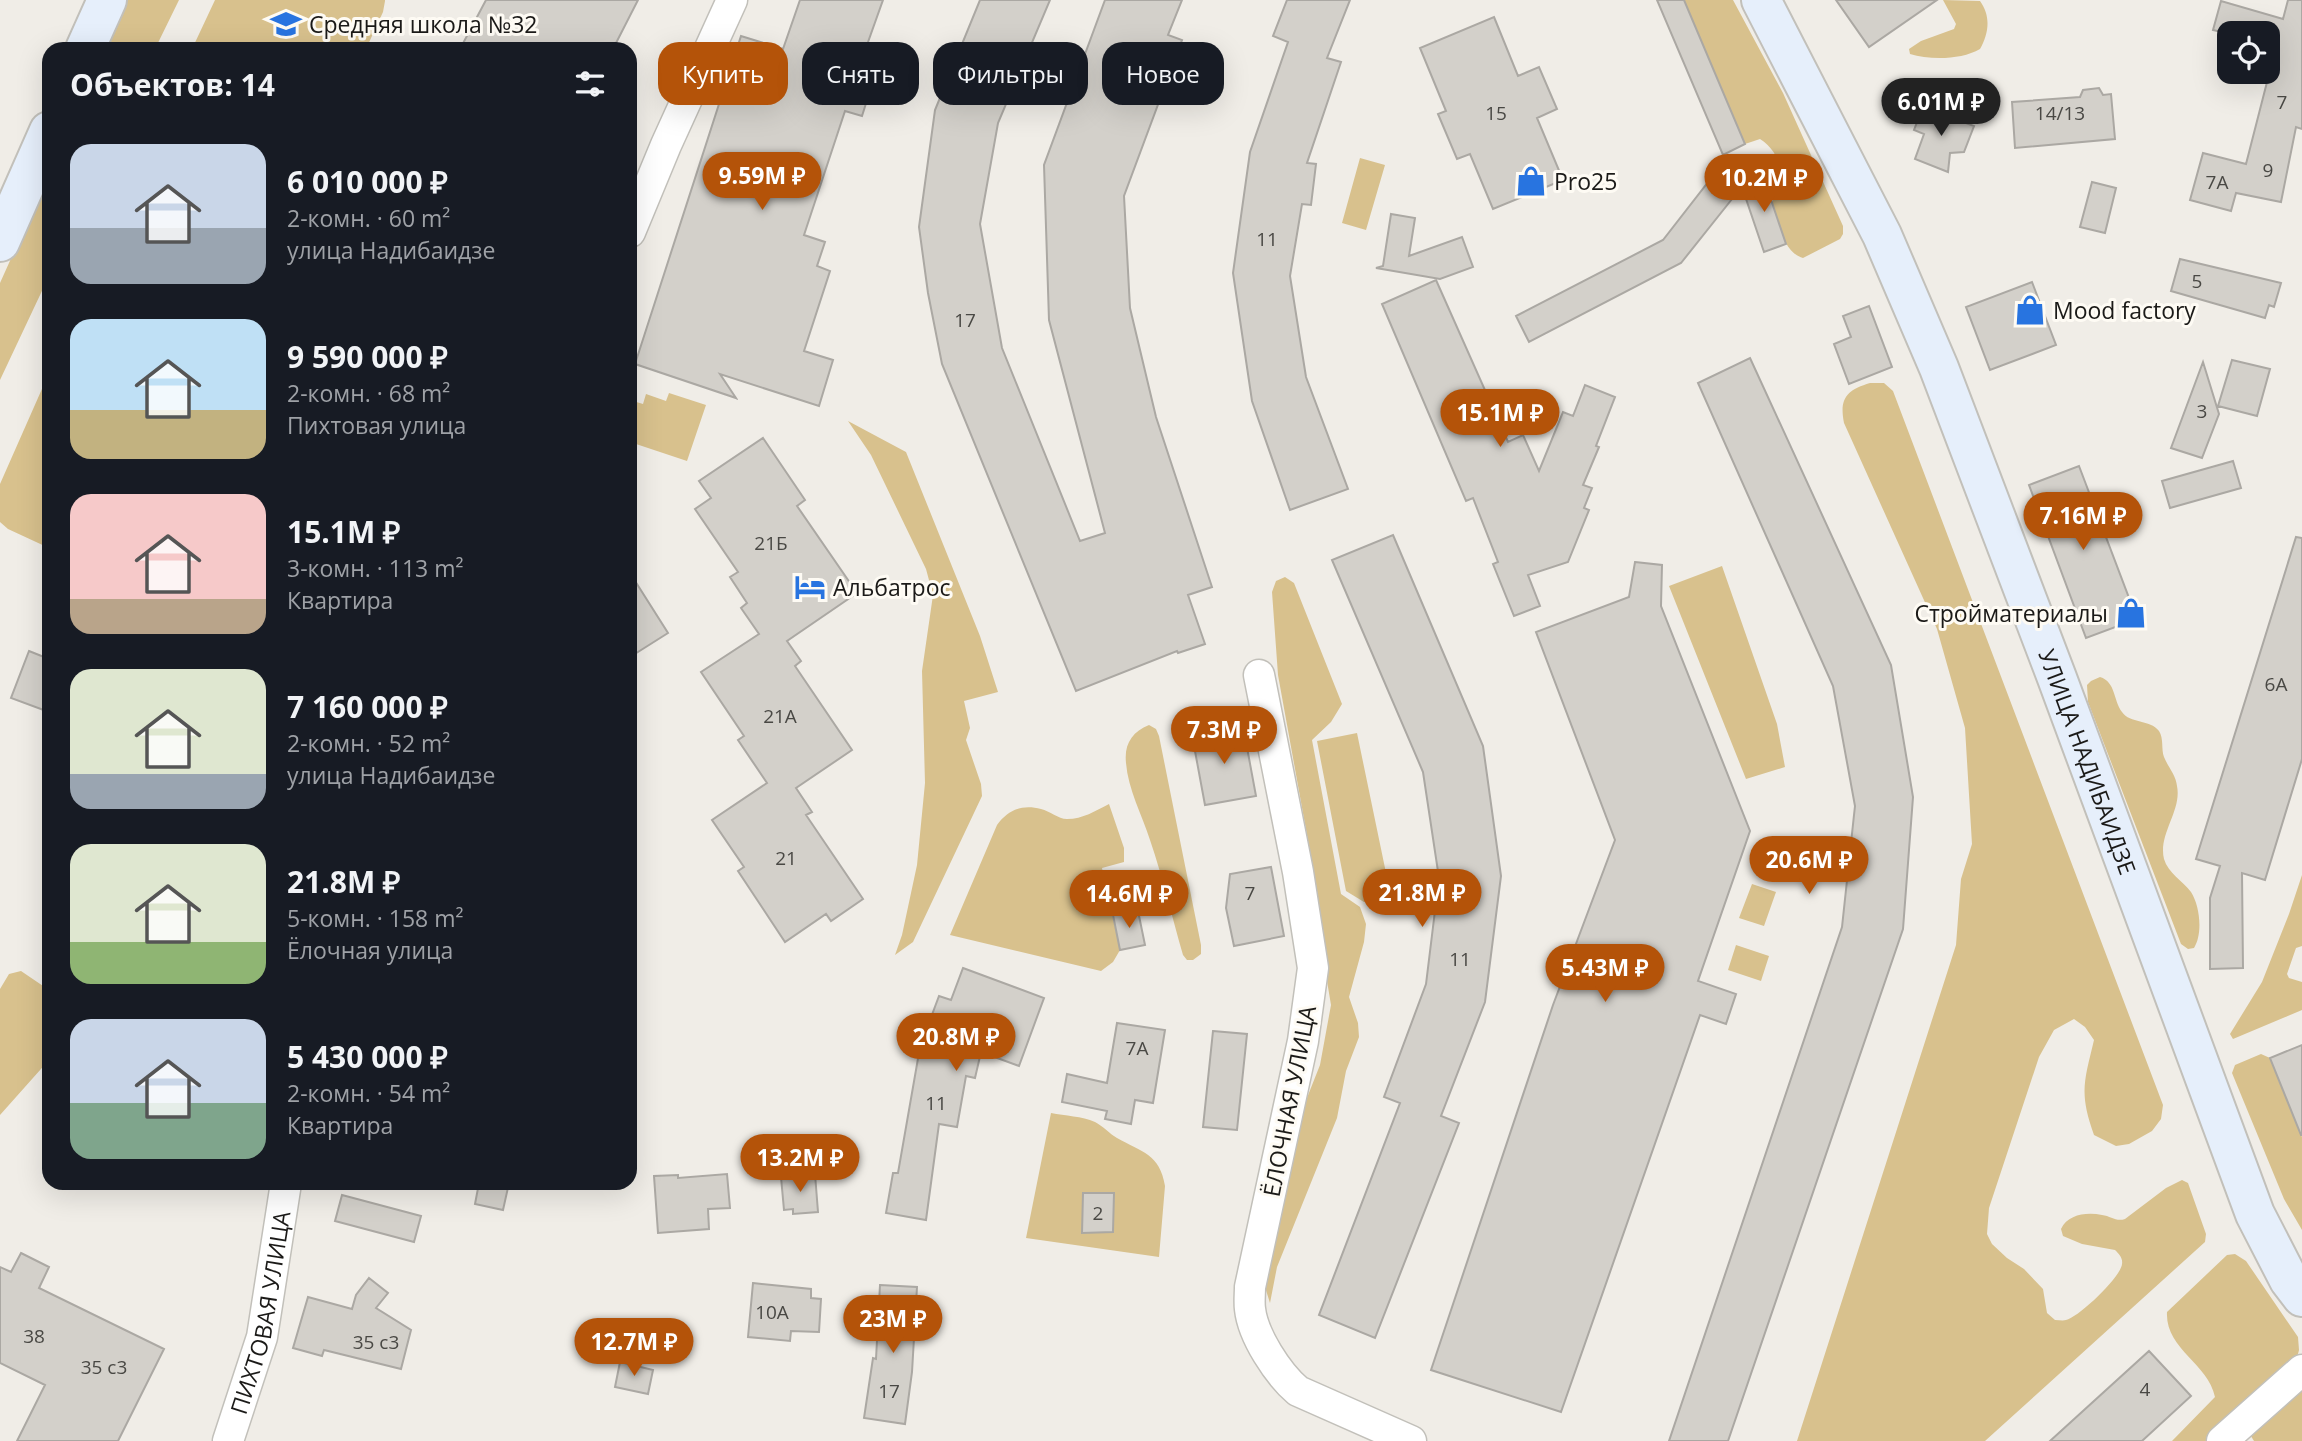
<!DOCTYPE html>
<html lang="ru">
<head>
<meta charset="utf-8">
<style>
  :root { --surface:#171b24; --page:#20242c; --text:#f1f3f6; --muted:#9ea1a6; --accent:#b45309 }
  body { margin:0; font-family:"Open Sans",sans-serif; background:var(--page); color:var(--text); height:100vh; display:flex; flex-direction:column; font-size:26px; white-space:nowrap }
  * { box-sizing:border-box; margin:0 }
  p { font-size:23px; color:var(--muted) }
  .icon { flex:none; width:38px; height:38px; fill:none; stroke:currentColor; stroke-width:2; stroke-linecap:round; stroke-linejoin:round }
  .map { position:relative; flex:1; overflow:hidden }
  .drawer { position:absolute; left:42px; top:42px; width:595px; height:1148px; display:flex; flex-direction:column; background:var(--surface); border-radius:21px; box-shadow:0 7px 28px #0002 }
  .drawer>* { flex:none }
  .top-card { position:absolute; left:658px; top:42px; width:665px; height:63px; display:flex; gap:14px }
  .buttons { position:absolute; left:2217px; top:21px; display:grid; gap:14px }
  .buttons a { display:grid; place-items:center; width:63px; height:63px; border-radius:14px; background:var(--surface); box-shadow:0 7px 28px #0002; font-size:35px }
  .price { position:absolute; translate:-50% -60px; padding:0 16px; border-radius:24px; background:var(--accent); color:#fff; font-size:23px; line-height:46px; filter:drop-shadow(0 2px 4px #0008) }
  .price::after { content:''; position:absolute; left:50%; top:42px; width:21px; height:16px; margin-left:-10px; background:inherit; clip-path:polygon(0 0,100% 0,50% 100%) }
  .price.selected { background:#222; color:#fff }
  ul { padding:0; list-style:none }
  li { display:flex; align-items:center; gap:21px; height:175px; padding:0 28px }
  li span { display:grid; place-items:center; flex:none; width:196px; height:140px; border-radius:21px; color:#555 }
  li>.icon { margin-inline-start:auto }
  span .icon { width:84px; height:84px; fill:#fffc; stroke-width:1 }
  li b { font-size:30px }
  h2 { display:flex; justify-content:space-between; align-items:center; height:84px; padding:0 28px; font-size:30px }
  .tag { padding:0 24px; border-radius:21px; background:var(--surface); box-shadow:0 7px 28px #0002; font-size:24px; line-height:63px }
  .tag.selected { background:var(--accent); color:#fff }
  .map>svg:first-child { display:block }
  .green { fill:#d8c18d }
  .building { fill:#d3d0ca; stroke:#aba8a3; stroke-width:2 }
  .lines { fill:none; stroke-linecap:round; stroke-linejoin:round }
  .minor-casing { stroke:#c2c0ba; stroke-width:33 }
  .secondary-casing { stroke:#c2c0ba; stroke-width:42 }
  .minor { stroke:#fff; stroke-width:30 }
  .secondary { stroke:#e6effb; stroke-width:38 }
  .labels { text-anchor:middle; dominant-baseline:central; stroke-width:6; stroke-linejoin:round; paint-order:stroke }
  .number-label { font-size:19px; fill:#494844 }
  .poi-label { font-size:23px; fill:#1b1a18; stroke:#fefbf4; text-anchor:start }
  .street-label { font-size:23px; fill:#1b1a18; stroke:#fefbf4 }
</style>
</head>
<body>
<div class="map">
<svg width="2302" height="1441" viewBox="0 0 2302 1441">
  <rect width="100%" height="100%" fill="#f0ede7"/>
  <path class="green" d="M125,0H179L155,49H104Z
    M215,0H385V1L383,12L366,49H192Z
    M1684,0H1733L1783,93L1843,226V234L1840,239L1803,258C1782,252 1778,220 1772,202C1787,181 1782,153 1760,139L1745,144Z
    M1943,0L1980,1C1991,16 1989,33 1980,49C1961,60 1930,60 1910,54L1909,49L1921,41L1954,29L1956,24Z
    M1360,158L1385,165L1366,230L1342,223Z
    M49,174V276L0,380V283Z
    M49,373V548L8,529L0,522V484Z
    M1870,383H1884L1893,391L2163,1105L2161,1119L2152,1131L2129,1144L2116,1146L2094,1135C2079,1093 2084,1082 2094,1040L2085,1027L2074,1019L2054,1030L2039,1057L1989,1208L1987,1234L1992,1244L2007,1258L2024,1269L2043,1289L2047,1313L2055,1320C2059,1320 2063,1321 2066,1320C2079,1317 2121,1277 2122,1264C2123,1258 2119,1254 2115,1250L2082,1244L2063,1236L2061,1229C2068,1214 2087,1212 2102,1215C2111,1216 2116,1222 2125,1219L2166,1188L2182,1180L2188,1183L2206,1234L2205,1242L1985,1441H1797L1956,945L1961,879L1972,844L1965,728L1937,629L1844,423C1839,398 1847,390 1870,383Z
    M669,393L706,405L687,461L630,442V400L643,404L646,394L666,401Z
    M848,421L906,452L980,636L998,692L964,701L970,728L966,740L981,784L982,796L913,942L895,955L902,935L917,865L925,783L922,671L933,595L926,569L871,455Z
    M1722,566L1777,724L1785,767L1746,779L1669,586Z
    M1285,577L1294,583L1342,704L1331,722L1312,740L1341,894L1360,907L1366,924L1364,942L1349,997L1358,1023L1359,1037L1346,1071L1337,1118L1277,1267L1270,1303L1264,1284L1299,1118L1320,1065L1331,1005L1327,981L1326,951L1316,885L1278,675L1272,592L1276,581Z
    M2100,677C2116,682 2113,700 2122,712C2130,724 2150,719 2159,731C2164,739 2161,749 2164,757C2168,767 2176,775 2177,786C2182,811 2158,834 2164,859C2168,873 2183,881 2191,892C2200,906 2203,934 2194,948L2188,949L2181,944L2088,702L2087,685L2091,681Z
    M1149,725L1156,729L1159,736L1201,945V954L1193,960H1187L1183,955C1172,917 1163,878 1150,840C1142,815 1128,789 1126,763C1124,744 1132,732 1149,725Z
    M1357,733L1391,897L1364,902L1346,891L1317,741Z
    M1109,804L1124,848V862L1102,868L1120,950L1113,962L1101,971L950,935L997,825C1008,810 1022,804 1041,809C1050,811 1058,819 1067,819C1083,819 1095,811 1109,804Z
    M2302,875V946L2296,948L2287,974L2289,978L2302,982V1010L2233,1039L2230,1034L2262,982L2289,914Z
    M1752,884L1776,892L1764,926L1739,918Z
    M1736,945L1769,956L1761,981L1728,970Z
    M21,971L49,990V1010L46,1016L49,1018V1060L0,1115V989L9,974Z
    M2261,1054L2270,1058L2302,1137V1230L2284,1199L2232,1073L2235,1065Z
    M1051,1113C1065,1116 1082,1116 1095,1122C1103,1126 1110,1134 1117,1138C1142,1152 1160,1154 1165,1186L1159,1257L1026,1238Z
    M2235,1254L2246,1261L2298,1337L2299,1350L2294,1370L2216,1441H2172L2215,1397C2208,1363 2165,1349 2167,1312L2227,1255Z
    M2302,1376V1441H2254L2244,1425Z"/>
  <path class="building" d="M486,0H638L613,49H460Z
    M800,0H883L857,73L874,78L862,116L845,111L804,235L825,242L817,266L830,271L804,351L833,360L819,406L720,374L736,398L635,364L741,36L783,49Z
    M980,0H1050L998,123L980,224L1002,348L1080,541L1105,533L1049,320L1044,165L1105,0H1182L1168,35L1182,40L1124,196L1130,308L1156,417L1212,587L1188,595L1205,644L1178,653L1177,651L1076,691L942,364L928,293L919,227L935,110Z
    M1287,0H1350L1327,58L1341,62L1307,163L1316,164L1311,205L1302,204L1290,276L1306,377L1348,489L1290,510L1252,401L1233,273L1250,152L1288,42L1273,36Z
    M1657,0H1684L1745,144L1723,155Z
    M1836,0H1937L1869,47Z
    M2288,0H2302V129L2296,127L2281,202L2236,193L2231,211L2190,200L2203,153L2246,164L2276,47L2268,45V33L2230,34L2213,30L2221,1L2283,19Z
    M1494,17L1518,76L1539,67L1557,109L1537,118L1563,180L1493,209L1470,154L1457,159L1438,114L1446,111L1420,48Z
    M2099,88L2103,95L2111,94L2115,139L2015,148L2012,102L2080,97L2083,90Z
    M1923,107L1974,126L1964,152L1950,153L1948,172L1915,159L1924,134L1914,130Z
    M1763,176L1786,244L1764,252L1741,184Z
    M1709,181L1732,199L1681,263L1529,342L1516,316L1663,240Z
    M2092,182L2116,188L2105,233L2080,227Z
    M1391,214L1415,218L1409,256L1462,237L1473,267L1440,279L1376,268L1383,266Z
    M2180,259L2281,283L2274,307L2269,305L2265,318L2171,291Z
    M1436,280L1508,442L1523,435L1539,471L1563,412L1573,416L1585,385L1615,397L1596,446L1599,447L1583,485L1592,488L1584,508L1589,510L1568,562L1528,575L1540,606L1514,616L1493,564L1498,562L1473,498L1466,501L1382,304Z
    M2032,282L2056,345L1990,370L1966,307Z
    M1869,306L1892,367L1849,384L1834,344L1851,337L1843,316Z
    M1750,358L1891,665L1913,797L1903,929L1728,1441H1669L1842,927L1854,815L1855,806L1833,686L1698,383Z
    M2232,360L2270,369L2257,416L2218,406Z
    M2203,362L2219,414L2202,458L2171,448Z
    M763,438L805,500L797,506L857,593L787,641L801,661L795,666L852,750L796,788L812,812L806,815L863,899L831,921L826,914L785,942L738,871L744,867L712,820L767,783L738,740L744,736L701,672L759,634L741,608L747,603L730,577L738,572L695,509L711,498L699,481Z
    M2233,461L2241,488L2170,508L2162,481Z
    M2079,466L2137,619L2086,638L2029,485Z
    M1393,535L1483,746L1501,876L1485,1002L1441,1116L1459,1123L1375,1338L1319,1315L1400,1103L1384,1097L1426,984L1439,878L1423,772L1332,560Z
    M2296,537L2302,538V759L2265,880L2242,873L2243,968L2210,969V898L2220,866L2196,859Z
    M1635,562L1662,565L1661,606L1750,831L1698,981L1736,994L1726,1024L1700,1015L1561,1412L1431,1370L1553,1005L1615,840L1536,632L1629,597Z
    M630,573L668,633L630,657Z
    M29,651L49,659V712L11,698Z
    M1243,726L1256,796L1205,805L1192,735Z
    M1271,867L1284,936L1234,946L1226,908L1230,874Z
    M1138,911L1145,945L1120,950L1113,915Z
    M963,968L1044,998L1019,1066L981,1052L975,1078L966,1076L957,1127L939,1124L926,1220L886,1213L893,1173H898L920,1047L939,996L951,1000Z
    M1117,1023L1165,1030L1153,1103L1135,1100L1131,1124L1105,1119L1107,1111L1062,1102L1067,1074L1107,1083Z
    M1213,1031L1247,1034L1237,1130L1203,1127Z
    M2302,1045V1135H2301L2270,1058Z
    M727,1174L730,1208L708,1209L709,1229L658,1233L654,1176L678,1175V1178Z
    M815,1174L818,1212L793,1214V1209L784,1210L781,1177Z
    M479,1183H509L503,1210L475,1204Z
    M1083,1193H1114L1113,1232L1082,1233Z
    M342,1195L421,1216L414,1242L335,1221Z
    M21,1253L49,1267L39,1288L164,1349L118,1441H17L45,1385L0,1363V1267L11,1272Z
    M369,1278L388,1293L376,1308L411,1330L401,1369L324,1350L322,1356L293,1348L308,1297L352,1309L356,1295Z
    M753,1283L811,1289V1298L821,1299L819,1332L791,1331L790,1341L748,1337Z
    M880,1285L917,1287L912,1372L905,1424L864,1418L873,1358L876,1359Z
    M2149,1351L2191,1396L2142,1441H2050Z
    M620,1362L653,1370L648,1394L615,1387Z"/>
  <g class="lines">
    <g class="minor-casing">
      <g id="minor">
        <path d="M630,232L666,145L732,0"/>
        <path d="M1259,675L1298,872L1313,968L1303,1041L1250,1287C1250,1294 1249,1302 1250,1309C1253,1336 1278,1374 1298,1391L1411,1441"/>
        <path id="s1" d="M228,1441L262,1337L286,1183"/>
        <path d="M2222,1441L2302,1370"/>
      </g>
    </g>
    <g class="secondary-casing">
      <g id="secondary">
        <path id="s2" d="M1761,0L1882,235L1939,368L2057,678L2255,1214L2289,1280L2302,1297"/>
        <path d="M85,49L107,0"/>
        <path d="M0,242L49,131"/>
      </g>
    </g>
    <use href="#minor" class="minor"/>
    <use href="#secondary" class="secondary"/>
  </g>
  <defs>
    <g id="school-bare" transform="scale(2.415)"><path d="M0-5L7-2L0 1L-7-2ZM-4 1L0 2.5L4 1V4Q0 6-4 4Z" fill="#2874e0" stroke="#fefbf4" stroke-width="2.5" paint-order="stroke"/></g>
    <g id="shop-bare" transform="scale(2.415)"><path d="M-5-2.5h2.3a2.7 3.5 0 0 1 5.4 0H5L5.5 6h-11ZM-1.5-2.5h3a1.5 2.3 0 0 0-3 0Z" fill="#2874e0" stroke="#fefbf4" stroke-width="2.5" paint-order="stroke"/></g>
    <g id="hotel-bare" transform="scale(2.415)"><path d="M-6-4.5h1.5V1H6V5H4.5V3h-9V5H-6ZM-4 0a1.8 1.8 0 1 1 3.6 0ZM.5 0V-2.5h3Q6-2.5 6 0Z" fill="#2874e0" stroke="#fefbf4" stroke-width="2.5" paint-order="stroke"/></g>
  </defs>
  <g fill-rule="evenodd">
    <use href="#school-bare" x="286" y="24"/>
    <use href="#shop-bare" x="1531" y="181"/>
    <use href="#shop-bare" x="2030" y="310"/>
    <use href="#hotel-bare" x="810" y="587"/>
    <use href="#shop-bare" x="2131" y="613"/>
  </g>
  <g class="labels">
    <g class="number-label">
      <text x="2282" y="102">7</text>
      <text x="1496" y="113">15</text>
      <text x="2060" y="113">14/13</text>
      <text x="2268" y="170">9</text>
      <text x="2217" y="182">7А</text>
      <text x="1267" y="239">11</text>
      <text x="2197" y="281">5</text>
      <text x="965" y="320">17</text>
      <text x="2202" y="411">3</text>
      <text x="771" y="543">21Б</text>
      <text x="2276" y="684">6А</text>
      <text x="780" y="716">21А</text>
      <text x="786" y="858">21</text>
      <text x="1250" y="893">7</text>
      <text x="1460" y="959">11</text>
      <text x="1137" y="1048">7А</text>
      <text x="936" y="1103">11</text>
      <text x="1098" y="1213">2</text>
      <text x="772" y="1312">10А</text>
      <text x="34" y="1336">38</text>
      <text x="376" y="1342">35 с3</text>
      <text x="104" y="1367">35 с3</text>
      <text x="2145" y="1389">4</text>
      <text x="889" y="1391">17</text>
    </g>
    <g class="poi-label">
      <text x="309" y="24">Средняя школа №32</text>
      <text x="1554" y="181">Pro25</text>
      <text x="2053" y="310">Mood factory</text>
      <text x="833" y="587">Альбатрос</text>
      <text x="2108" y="613" text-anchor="end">Стройматериалы</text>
    </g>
    <g class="street-label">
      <text stroke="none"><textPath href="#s2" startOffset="830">УЛИЦА НАДИБАИДЗЕ</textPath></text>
      <text transform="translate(1289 1101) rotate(-79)">ЁЛОЧНАЯ УЛИЦА</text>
      <text stroke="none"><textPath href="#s1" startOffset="133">ПИХТОВАЯ УЛИЦА</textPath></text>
    </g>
  </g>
</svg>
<div class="buttons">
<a><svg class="icon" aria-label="locate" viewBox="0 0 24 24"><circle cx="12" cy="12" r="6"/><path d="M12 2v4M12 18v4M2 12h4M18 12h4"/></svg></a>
</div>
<b class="price selected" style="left:1941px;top:138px">6.01M ₽</b>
<b class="price" style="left:762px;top:212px">9.59M ₽</b>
<b class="price" style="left:1764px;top:214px">10.2M ₽</b>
<b class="price" style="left:1500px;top:449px">15.1M ₽</b>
<b class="price" style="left:2083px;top:552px">7.16M ₽</b>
<b class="price" style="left:1224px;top:766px">7.3M ₽</b>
<b class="price" style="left:1809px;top:896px">20.6M ₽</b>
<b class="price" style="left:1422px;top:929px">21.8M ₽</b>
<b class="price" style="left:1129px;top:930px">14.6M ₽</b>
<b class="price" style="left:1605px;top:1004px">5.43M ₽</b>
<b class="price" style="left:956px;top:1073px">20.8M ₽</b>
<b class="price" style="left:800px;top:1194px">13.2M ₽</b>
<b class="price" style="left:893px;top:1355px">23M ₽</b>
<b class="price" style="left:634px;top:1378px">12.7M ₽</b>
<div class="top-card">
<a class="tag selected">Купить</a>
<a class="tag">Снять</a>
<a class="tag">Фильтры</a>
<a class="tag">Новое</a>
</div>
<section class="drawer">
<h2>Объектов: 14<svg class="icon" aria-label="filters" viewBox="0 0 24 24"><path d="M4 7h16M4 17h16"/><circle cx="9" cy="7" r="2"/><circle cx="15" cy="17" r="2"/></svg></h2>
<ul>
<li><span style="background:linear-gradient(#c9d6e8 60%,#9aa5b1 0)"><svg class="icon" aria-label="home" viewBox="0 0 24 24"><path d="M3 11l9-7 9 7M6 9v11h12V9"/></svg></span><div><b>6 010 000 ₽</b><p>2-комн. · 60 m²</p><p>улица Надибаидзе</p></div></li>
<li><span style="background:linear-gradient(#bfe0f5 65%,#c2b280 0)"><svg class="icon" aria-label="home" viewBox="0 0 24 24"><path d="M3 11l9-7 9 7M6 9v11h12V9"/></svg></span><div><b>9 590 000 ₽</b><p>2-комн. · 68 m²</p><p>Пихтовая улица</p></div></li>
<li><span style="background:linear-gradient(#f6c9c9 75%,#b9a48a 0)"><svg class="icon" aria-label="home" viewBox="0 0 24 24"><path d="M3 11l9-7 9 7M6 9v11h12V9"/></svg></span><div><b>15.1M ₽</b><p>3-комн. · 113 m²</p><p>Квартира</p></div></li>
<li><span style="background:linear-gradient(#dfe7d0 75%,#9aa5b1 0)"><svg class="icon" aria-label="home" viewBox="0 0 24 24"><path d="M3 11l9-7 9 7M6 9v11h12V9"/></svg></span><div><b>7 160 000 ₽</b><p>2-комн. · 52 m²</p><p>улица Надибаидзе</p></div></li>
<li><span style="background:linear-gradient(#dfe7d0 70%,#8fb573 0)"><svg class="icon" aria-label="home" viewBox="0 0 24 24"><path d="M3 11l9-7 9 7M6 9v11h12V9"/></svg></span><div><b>21.8M ₽</b><p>5-комн. · 158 m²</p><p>Ёлочная улица</p></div></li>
<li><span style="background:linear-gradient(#c9d6e8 60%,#7fa58c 0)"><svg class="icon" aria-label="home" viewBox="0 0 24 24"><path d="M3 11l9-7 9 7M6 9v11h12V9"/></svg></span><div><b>5 430 000 ₽</b><p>2-комн. · 54 m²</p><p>Квартира</p></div></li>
</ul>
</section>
</div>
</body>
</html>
